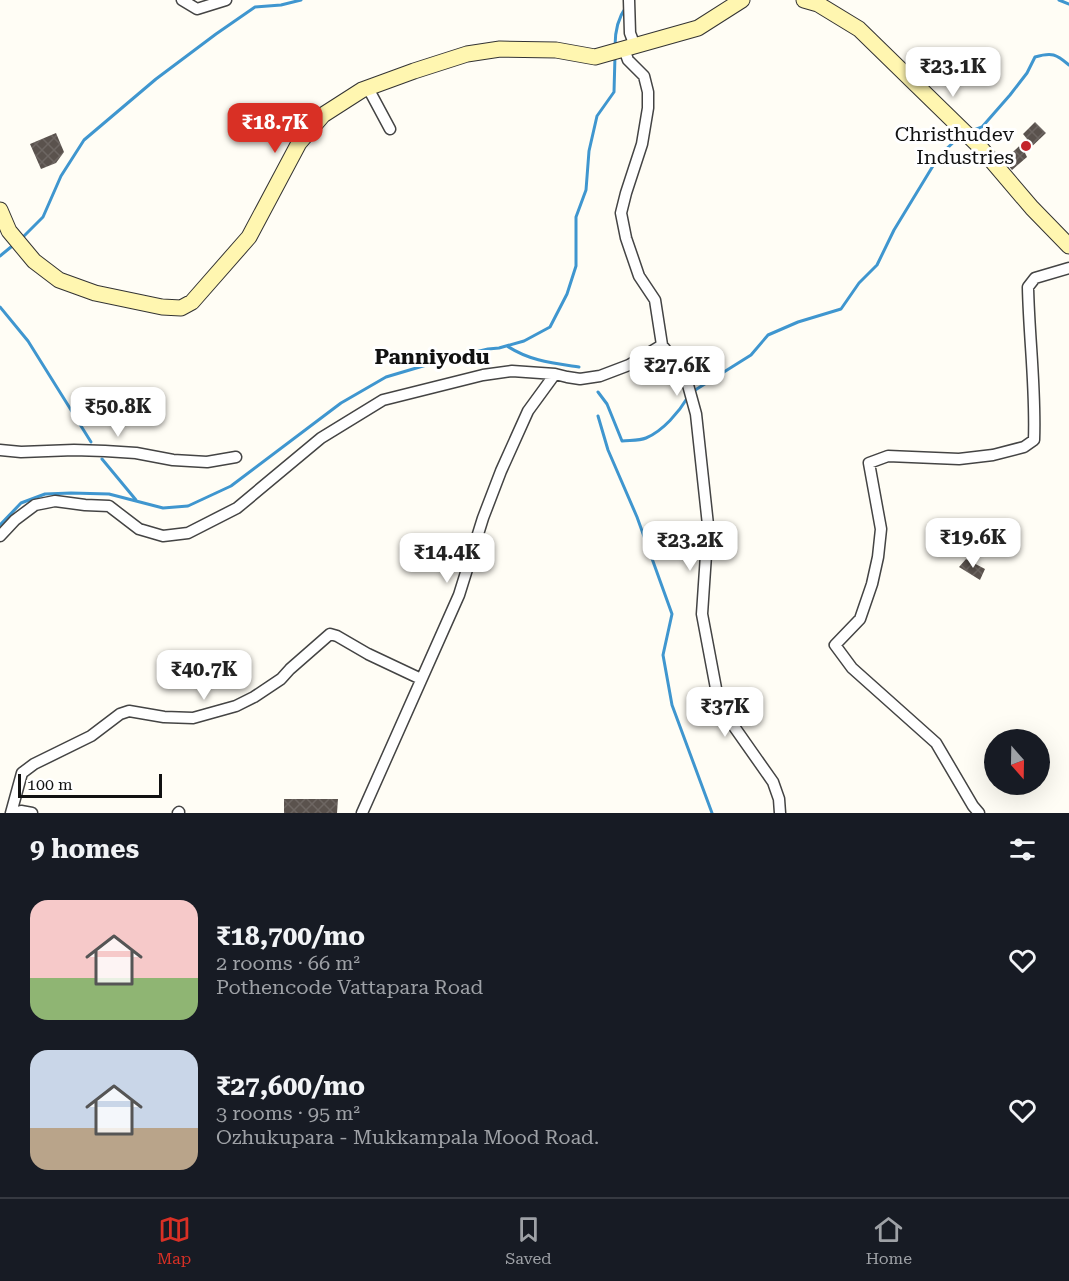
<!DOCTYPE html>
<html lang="en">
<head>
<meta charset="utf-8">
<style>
  :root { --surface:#171b24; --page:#20242c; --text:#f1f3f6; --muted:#9ea1a6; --line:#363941; --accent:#d93025 }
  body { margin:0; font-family:"Roboto Serif",serif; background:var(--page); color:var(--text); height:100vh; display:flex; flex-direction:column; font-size:22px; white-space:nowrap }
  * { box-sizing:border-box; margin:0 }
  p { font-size:20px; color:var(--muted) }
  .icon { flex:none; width:33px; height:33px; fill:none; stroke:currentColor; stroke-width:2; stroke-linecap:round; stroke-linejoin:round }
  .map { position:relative; height:813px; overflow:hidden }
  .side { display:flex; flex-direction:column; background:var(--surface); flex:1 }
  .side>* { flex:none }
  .needle { width:39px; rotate:160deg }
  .buttons { position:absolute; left:984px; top:729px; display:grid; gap:12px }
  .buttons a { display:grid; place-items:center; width:66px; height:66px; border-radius:50%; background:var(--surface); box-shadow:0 6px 24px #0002; font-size:30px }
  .scale { position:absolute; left:18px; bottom:15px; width:144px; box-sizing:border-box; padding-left:6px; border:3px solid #111; border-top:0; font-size:16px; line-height:21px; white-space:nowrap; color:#111; -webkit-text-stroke:4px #fff; paint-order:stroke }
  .price { position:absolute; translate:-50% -51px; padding:0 14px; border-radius:12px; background:#fff; color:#222; font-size:20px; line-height:39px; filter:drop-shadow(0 2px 3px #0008) }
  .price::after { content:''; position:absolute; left:50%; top:36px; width:18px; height:14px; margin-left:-9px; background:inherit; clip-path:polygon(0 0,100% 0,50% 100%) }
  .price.current { background:var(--accent); color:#fff }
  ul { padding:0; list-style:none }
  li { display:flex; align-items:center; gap:18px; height:150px; padding:0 30px }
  li span { display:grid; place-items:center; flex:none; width:168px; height:120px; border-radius:18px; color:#555 }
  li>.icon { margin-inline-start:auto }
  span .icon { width:72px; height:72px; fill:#fffc; stroke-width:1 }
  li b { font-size:26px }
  h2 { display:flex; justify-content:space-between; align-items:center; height:72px; padding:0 30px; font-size:26px }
  .dock { display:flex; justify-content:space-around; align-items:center; height:84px; border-top:2px solid var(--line); background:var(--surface); font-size:16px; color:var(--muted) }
  .dock a { display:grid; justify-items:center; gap:3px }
  .dock .current { color:var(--accent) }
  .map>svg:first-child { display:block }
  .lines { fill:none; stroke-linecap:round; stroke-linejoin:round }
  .stream { stroke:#3f96cf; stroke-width:3 }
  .building { fill:url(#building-cross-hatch) }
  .street-casing { stroke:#444; stroke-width:13 }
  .secondary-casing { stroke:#333; stroke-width:17 }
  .street { stroke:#fff; stroke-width:10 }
  .secondary { stroke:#fff6b0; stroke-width:15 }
  .poi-dot { fill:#c4262e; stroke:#fff; stroke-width:2 }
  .labels { text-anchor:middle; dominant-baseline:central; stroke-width:6; stroke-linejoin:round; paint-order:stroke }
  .poi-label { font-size:20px; fill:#111; stroke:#fff; text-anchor:end }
  .neighbourhood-label { font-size:21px; font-weight:bold; fill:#111; stroke:#fff }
</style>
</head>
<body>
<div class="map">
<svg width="1069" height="813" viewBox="0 0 1069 813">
  <defs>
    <pattern id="building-cross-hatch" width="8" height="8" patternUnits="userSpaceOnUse" patternTransform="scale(1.5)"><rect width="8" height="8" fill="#5a524d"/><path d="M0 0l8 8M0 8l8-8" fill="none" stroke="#6d6662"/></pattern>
  </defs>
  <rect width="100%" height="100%" fill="#fffdf5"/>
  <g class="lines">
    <path class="stream" d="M1059,0L1069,4
      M615,46C615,32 618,18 626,7
      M974,130L982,127L1010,95L1027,73L1035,57C1052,52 1056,54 1069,65
      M24,236L43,217L61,176L84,140L156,79L216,34L255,7L281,5L301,0
      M0,256L11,247
      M0,307L28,341L91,442
      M507,346C530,361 552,363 579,367
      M598,392L607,404L622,441C629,440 639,441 646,438C663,431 679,412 688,397
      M692,392L751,355L768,335L798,322L841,309L859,283L877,265L894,230L939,156L960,136
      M598,416L608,450L637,517L672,614L663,655L672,705L712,813
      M102,459L136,500
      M0,525L21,503L45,494L71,493L109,494L163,508L188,506L231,486L341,403L386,377L450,358L488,349L499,348L524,341L550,327L567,294L576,266V217L586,190L589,151L597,116L614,92L615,56"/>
  </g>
  <path class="building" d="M1035,122L1046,133L1025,153L1027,157L1012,170L1004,160L1027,139L1023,134Z
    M56,133L64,152L56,163L41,169L30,144Z
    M966,559L985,569L980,580L959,567Z
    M284,799H338L337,813H284Z"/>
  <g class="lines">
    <g class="street-casing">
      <path id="street" d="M182,0L197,9L226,0
        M629,0L630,33L635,46
        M368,88L390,129
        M662,345L685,374L696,414L708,525L702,614L718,699L728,718L773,782L779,799L780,813
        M0,450L21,452L74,450L105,451L136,453L173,460L207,462L236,457
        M0,536L15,520L35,505L55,501L85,505L109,506L139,529L163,536L188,533L237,508L321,438L383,400L483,375L512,371L555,374L567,377L580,379L600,376L629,365L662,345L655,300L639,276L626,238L621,213L626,193L642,144L648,108V92L644,76L628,60L624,49
        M11,813L22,773L34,764L91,736L120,714L129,711L164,717L193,718L236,706L254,697L281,679L290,669L330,634L337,636L368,654L421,679
        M13,813L21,811L32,813
        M178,813L179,812
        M362,813L459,595L483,518L501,471L528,411L555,374
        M979,813L973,806L936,743L852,668L835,645L860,619L872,584L878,557L881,529L869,463L888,456L959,459L993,455L1024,447L1034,440C1036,389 1029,338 1028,287L1035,278L1069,268"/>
    </g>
    <g class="secondary-casing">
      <path id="secondary" d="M804,0L818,4L859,29L980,147L1032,208L1069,246
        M0,210L9,231L34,261L59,280L95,293L162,307L181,308L192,302L249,237L299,143L323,115L362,90L414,71L467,54L500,49L556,50L595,57L698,28L742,0"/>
    </g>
    <use href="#street" class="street"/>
    <use href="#secondary" class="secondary"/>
  </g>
  <circle class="poi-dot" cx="1026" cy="146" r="6"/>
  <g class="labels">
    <g class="poi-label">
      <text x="1014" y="134">Christhudev<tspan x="1014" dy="23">Industries</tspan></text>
    </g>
    <g class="neighbourhood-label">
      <text x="432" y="357">Panniyodu</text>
    </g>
  </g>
</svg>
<div class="buttons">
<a><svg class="needle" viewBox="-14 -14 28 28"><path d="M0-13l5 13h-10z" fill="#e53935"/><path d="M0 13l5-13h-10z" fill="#9ea1a6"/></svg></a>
</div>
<div class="scale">100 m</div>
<b class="price" style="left:953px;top:98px">₹23.1K</b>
<b class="price current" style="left:275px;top:154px">₹18.7K</b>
<b class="price" style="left:677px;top:397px">₹27.6K</b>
<b class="price" style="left:118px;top:438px">₹50.8K</b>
<b class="price" style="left:973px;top:569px">₹19.6K</b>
<b class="price" style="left:690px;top:572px">₹23.2K</b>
<b class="price" style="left:447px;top:584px">₹14.4K</b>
<b class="price" style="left:204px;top:701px">₹40.7K</b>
<b class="price" style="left:725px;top:738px">₹37K</b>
</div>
<section class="side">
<h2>9 homes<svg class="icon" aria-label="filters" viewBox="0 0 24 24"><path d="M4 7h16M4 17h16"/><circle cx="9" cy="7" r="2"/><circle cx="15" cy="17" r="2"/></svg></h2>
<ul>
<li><span style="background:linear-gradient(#f6c9c9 65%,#8fb573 0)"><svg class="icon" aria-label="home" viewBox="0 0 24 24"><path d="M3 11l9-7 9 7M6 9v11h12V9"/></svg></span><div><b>₹18,700/mo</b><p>2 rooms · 66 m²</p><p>Pothencode Vattapara Road</p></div><svg class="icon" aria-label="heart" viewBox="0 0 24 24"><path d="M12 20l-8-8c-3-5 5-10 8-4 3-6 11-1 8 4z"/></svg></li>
<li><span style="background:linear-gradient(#c9d6e8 65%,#b9a48a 0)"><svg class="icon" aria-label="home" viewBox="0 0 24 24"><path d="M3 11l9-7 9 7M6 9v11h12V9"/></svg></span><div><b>₹27,600/mo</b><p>3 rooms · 95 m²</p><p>Ozhukupara - Mukkampala Mood Road.</p></div><svg class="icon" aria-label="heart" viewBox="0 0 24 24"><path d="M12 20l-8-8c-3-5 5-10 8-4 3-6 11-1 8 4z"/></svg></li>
</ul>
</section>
<nav class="dock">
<a class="current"><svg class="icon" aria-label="map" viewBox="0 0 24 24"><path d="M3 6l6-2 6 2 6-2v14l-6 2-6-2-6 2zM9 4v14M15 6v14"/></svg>Map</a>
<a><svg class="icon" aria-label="saved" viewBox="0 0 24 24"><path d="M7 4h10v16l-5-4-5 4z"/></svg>Saved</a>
<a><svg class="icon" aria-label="home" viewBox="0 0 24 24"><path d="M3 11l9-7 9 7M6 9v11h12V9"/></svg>Home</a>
</nav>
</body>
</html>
